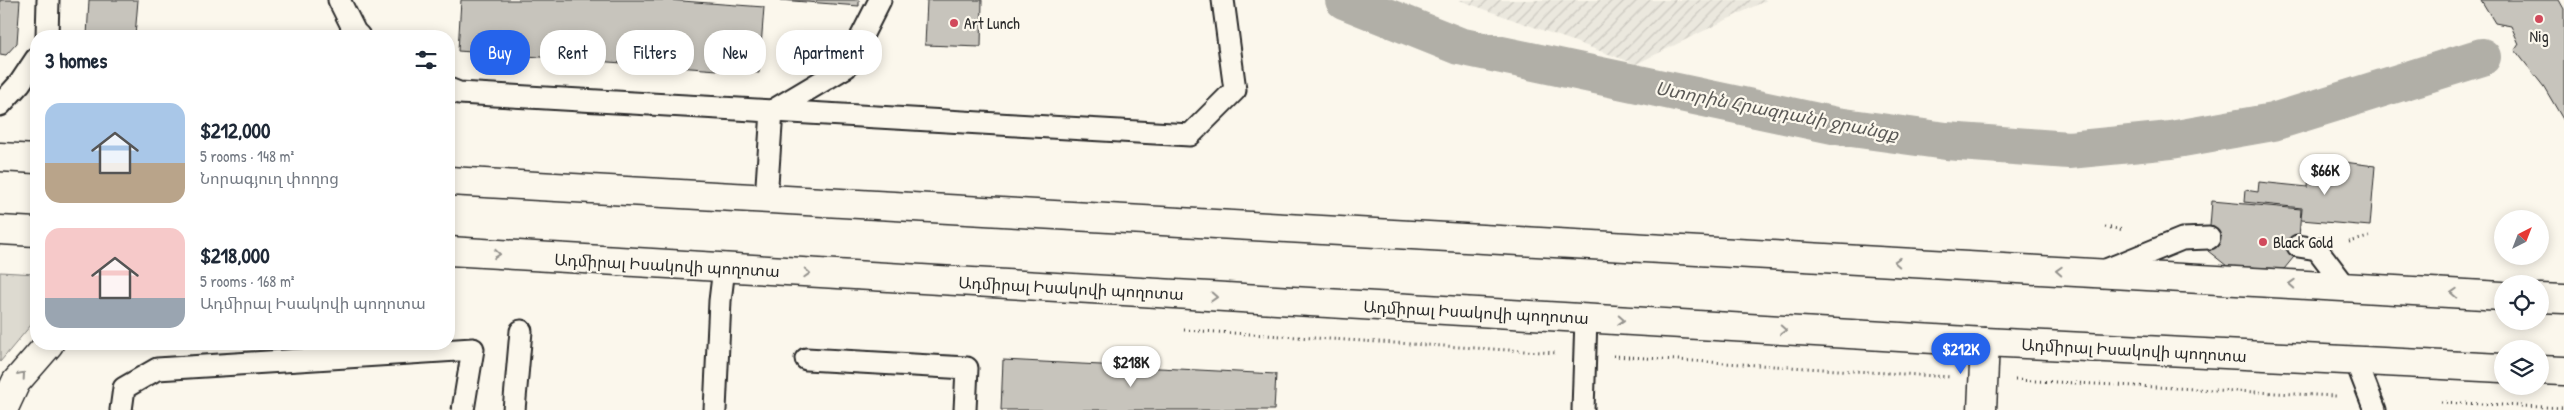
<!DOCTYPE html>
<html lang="en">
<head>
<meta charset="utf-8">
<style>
  :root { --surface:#fff; --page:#f2f2f3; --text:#1f2937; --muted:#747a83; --accent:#2563eb }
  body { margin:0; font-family:"Patrick Hand","Noto Sans Armenian",sans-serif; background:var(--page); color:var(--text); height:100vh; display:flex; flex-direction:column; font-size:19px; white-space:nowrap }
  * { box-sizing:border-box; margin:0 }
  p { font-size:16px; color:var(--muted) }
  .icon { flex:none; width:28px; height:28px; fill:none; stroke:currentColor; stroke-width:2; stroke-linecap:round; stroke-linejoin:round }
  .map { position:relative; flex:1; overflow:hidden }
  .drawer { position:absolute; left:30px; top:30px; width:425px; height:320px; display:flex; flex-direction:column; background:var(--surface); border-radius:20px; box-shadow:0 2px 12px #0003 }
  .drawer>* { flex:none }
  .banner { position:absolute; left:470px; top:30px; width:475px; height:45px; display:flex; gap:10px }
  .needle { width:32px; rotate:42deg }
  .buttons { position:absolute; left:2494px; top:210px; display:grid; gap:10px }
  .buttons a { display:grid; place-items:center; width:55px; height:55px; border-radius:50%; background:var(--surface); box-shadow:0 2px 12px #0003; font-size:25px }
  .price { position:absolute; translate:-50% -42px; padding:0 11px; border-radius:18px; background:#fff; color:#222; font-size:16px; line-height:32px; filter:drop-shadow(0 1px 2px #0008) }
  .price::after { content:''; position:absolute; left:50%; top:30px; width:15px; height:11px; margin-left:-8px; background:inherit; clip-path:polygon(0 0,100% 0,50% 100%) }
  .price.selected { background:var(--accent); color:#fff }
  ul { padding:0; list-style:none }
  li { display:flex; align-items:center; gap:15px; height:125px; padding:0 15px }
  li span { display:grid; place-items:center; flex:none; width:140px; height:100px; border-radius:15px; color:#555 }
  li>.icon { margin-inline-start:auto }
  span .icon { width:60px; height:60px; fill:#fffc; stroke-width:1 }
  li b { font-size:21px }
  h2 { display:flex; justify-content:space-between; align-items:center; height:60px; padding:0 15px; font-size:21px }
  .tag { padding:0 18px; border-radius:20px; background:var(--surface); box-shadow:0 2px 12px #0003; font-size:18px; line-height:45px }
  .tag.selected { background:var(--accent); color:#fff }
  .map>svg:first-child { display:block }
  .industrial { fill:url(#industrial-furrows) }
  .green { fill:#dddad0; stroke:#84827e }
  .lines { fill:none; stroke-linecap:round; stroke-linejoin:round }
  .canal { stroke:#b1afa7; stroke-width:38 }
  .building { fill:#c7c4bc; stroke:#2b2b2b }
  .service-casing { stroke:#2b2b2b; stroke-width:25 }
  .minor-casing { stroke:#2b2b2b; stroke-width:31 }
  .trunk-casing { stroke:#2b2b2b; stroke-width:31 }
  .path { stroke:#2b2b2b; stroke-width:3; stroke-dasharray:1 4; stroke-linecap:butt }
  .service { stroke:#fbf7ec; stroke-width:21 }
  .minor { stroke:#fbf7ec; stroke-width:28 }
  .trunk { stroke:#fbf7ec; stroke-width:28 }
  .oneway { stroke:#93918c }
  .poi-dot { fill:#d1495b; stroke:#fbf7ec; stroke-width:2 }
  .labels { text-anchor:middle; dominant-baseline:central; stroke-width:4.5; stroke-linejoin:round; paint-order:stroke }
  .poi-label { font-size:16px; fill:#2b2b2b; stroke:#fbf7ec; text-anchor:start }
  .street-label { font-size:16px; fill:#2b2b2b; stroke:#fbf7ec }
  .water-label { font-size:18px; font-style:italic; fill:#5a5956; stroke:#fbf7ec }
</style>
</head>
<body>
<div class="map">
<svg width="2564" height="410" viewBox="0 0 2564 410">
  <defs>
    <pattern id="industrial-furrows" width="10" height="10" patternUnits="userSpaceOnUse" patternTransform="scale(1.25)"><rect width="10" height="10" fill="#ebe8de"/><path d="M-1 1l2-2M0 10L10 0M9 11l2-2" fill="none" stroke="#cac7bf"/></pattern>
  </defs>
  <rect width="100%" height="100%" fill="#fbf7ec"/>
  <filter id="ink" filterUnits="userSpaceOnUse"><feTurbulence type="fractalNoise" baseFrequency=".02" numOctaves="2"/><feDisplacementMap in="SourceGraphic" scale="10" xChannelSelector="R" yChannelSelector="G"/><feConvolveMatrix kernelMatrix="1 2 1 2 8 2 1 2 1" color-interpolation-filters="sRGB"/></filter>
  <g filter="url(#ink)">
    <path class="industrial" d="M1459,0H1767L1636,64Z"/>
    <path class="green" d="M0,272L36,274V319L0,362Z"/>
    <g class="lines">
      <path class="canal" d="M1344,0L1459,46L1837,126L1946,141L2069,150L2171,140L2273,122L2482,57"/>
    </g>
    <path class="building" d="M0,0H20L17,43L6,55L0,54Z
      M89,0H138L135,36H87Z
      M461,0H668L764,7L759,73L458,51Z
      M780,0H859V6Z
      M927,0H982L981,47L925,45Z
      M2481,0H2559L2564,9V121L2544,87L2515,50L2519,44L2511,26L2495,23Z
      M2344,162L2375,166L2370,226L2301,220L2302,208L2244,202L2245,190L2258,192L2259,182L2308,187L2309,172L2343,175Z
      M2212,201L2301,209L2298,252L2284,269L2227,266L2208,251Z
      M1003,360L1276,374L1274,410H1001Z"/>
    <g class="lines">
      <g class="service-casing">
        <path id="service" d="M339,0L355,32L359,36
          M47,36L48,0
          M449,89L459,93L1190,135L1235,90L1223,0
          M0,105L20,83L36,59
          M766,199L772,111L846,67L880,0
          M2298,246L2317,249L2346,287
          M2101,272L2182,239L2209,238
          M806,359L967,368L965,410
          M2356,361L2375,410
          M121,410L124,388L157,369L473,349L463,410
          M514,410L521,331
          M715,410L720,301L724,268
          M1583,410L1586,318"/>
      </g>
      <g class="minor-casing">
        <path id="minor" d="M1982,410L1985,342"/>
      </g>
      <g class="trunk-casing">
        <path id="trunk" d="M0,157L36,159
          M449,181L2502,296
          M0,230L36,232
          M449,251L1985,342L2502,368
          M2540,298L2564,299
          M2540,370L2564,371
          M3,410L16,382L49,344"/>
      </g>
      <path class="path" d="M2105,227L2124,230
        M2349,242L2369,237
        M1184,330L1557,353
        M1613,356L1951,377
        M2015,380L2337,396
        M2441,402L2564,408"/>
      <use href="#service" class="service"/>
      <use href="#minor" class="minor"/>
      <use href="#trunk" class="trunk"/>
    </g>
    <defs><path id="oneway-chevron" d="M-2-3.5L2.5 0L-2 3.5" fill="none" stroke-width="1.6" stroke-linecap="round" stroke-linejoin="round" transform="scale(1.25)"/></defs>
    <g class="oneway">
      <use href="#oneway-chevron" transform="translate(497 254) rotate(4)"/>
      <use href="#oneway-chevron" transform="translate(1897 262) rotate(-177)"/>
      <use href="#oneway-chevron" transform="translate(2059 271) rotate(-177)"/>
      <use href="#oneway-chevron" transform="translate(807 273) rotate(3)"/>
      <use href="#oneway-chevron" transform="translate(2292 284) rotate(-177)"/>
      <use href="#oneway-chevron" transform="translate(2454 293) rotate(-177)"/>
      <use href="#oneway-chevron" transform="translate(1214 297) rotate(3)"/>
      <use href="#oneway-chevron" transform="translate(1621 320) rotate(3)"/>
      <use href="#oneway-chevron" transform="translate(1783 330) rotate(3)"/>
      <use href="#oneway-chevron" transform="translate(22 375) rotate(-49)"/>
    </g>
  </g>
  <g class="poi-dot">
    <circle cx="2539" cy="19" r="5"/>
    <circle cx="954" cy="23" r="5"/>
    <circle cx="2263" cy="242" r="5"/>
  </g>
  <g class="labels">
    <g class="poi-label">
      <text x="964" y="23">Art Lunch</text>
      <text x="2539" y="36" text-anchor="middle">Nig</text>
      <text x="2273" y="242">Black Gold</text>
    </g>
    <g class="street-label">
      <text transform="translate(667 265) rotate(3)">Ադմիրալ Իսակովի պողոտա</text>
      <text transform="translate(1071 288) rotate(3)">Ադմիրալ Իսակովի պողոտա</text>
      <text transform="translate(1476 312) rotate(3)">Ադմիրալ Իսակովի պողոտա</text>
      <text transform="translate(2134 350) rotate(3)">Ադմիրալ Իսակովի պողոտա</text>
    </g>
    <g class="water-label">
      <text transform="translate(1777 111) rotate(11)">Ստորին Հրազդանի ջրանցք</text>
    </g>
  </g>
</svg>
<div class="buttons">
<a><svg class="needle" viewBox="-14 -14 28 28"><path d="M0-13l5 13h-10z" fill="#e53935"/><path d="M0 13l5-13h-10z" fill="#747a83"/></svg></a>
<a><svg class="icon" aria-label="locate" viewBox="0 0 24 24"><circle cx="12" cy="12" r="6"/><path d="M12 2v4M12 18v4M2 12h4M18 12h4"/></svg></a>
<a><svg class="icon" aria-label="layers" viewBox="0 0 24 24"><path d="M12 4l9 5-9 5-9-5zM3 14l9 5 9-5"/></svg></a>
</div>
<b class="price" style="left:2325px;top:196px">$66K</b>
<b class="price selected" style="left:1961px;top:375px">$212K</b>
<b class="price" style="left:1131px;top:388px">$218K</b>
<div class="banner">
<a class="tag selected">Buy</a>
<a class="tag">Rent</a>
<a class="tag">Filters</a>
<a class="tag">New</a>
<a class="tag">Apartment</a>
</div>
<section class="drawer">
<h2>3 homes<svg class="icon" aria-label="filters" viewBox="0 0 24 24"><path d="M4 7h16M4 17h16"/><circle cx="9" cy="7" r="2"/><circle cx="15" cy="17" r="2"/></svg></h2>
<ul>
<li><span style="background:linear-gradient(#a9c7e8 60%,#b9a48a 0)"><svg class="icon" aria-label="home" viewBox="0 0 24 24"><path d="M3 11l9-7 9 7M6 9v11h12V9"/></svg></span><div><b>$212,000</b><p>5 rooms · 148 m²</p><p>Նորագյուղ փողոց</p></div></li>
<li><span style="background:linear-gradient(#f6c9c9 70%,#9aa5b1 0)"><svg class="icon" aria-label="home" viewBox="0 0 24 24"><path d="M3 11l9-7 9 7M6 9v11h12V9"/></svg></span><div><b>$218,000</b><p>5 rooms · 168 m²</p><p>Ադմիրալ Իսակովի պողոտա</p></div></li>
</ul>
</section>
</div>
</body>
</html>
